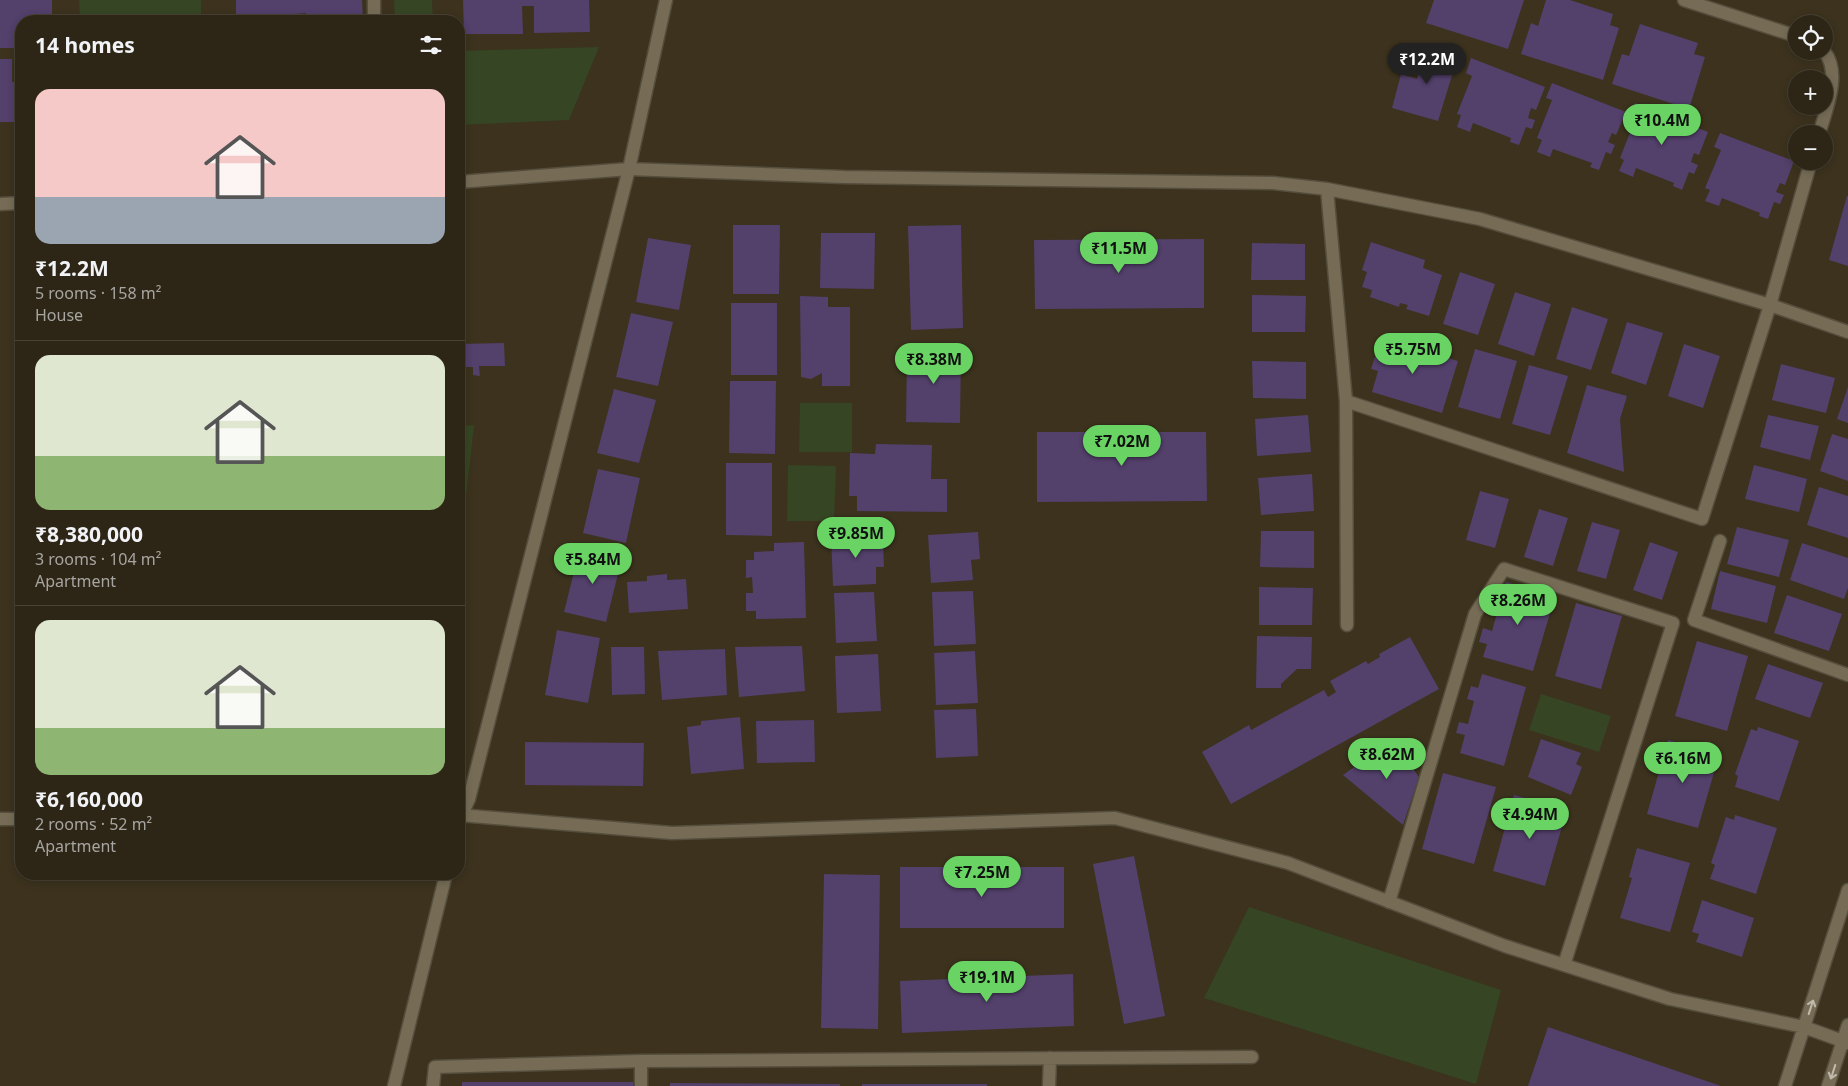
<!DOCTYPE html>
<html lang="en">
<head>
<meta charset="utf-8">
<style>
  :root { --surface:#2d2616; --page:#393223; --text:#f1f3f6; --muted:#a7a5a1; --line:#484335; --accent:#69d464 }
  body { margin:0; font-family:"Noto Sans",sans-serif; background:var(--page); color:var(--text); height:100vh; display:flex; flex-direction:column; font-size:19px; white-space:nowrap }
  * { box-sizing:border-box; margin:0 }
  p { font-size:16px; color:var(--muted) }
  .icon { flex:none; width:28px; height:28px; fill:none; stroke:currentColor; stroke-width:2; stroke-linecap:round; stroke-linejoin:round }
  .map { position:relative; flex:1; overflow:hidden }
  .side { position:absolute; left:15px; top:15px; width:450px; height:865px; display:flex; flex-direction:column; background:var(--surface); border-radius:20px; box-shadow:0 2px 8px #0003,0 0 0 1px var(--line) }
  .side>* { flex:none }
  .controls { position:absolute; left:1788px; top:15px; display:grid; gap:10px }
  .controls a { display:grid; place-items:center; width:45px; height:45px; border-radius:50%; background:var(--surface); box-shadow:0 2px 8px #0003,0 0 0 1px var(--line); font-size:25px }
  .price { position:absolute; translate:-50% -42px; padding:0 11px; border-radius:18px; background:var(--accent); color:#111; font-size:16px; line-height:32px; filter:drop-shadow(0 1px 2px #0008) }
  .price::after { content:''; position:absolute; left:50%; top:30px; width:15px; height:11px; margin-left:-8px; background:inherit; clip-path:polygon(0 0,100% 0,50% 100%) }
  .price.selected { background:#222; color:#fff }
  ul { padding:0; list-style:none }
  li { display:grid; align-content:center; gap:10px; height:265px; padding:0 20px }
  li+li { border-top:1px solid var(--line) }
  li span { display:grid; place-items:center; height:155px; border-radius:15px; color:#555 }
  li>.icon { margin-inline-start:auto }
  span .icon { width:90px; height:90px; fill:#fffc; stroke-width:1 }
  li b { font-size:21px }
  h2 { display:flex; justify-content:space-between; align-items:center; height:60px; padding:0 20px; font-size:21px }
  .map>svg:first-child { display:block }
  .green { fill:#364523 }
  .building { fill:#53406b }
  .lines { fill:none; stroke-linecap:round; stroke-linejoin:round }
  .minor-casing { stroke:#564e3d; stroke-width:15 }
  .minor { stroke:#766c56; stroke-width:12 }
  .oneway { stroke:#c1b9ac }
</style>
</head>
<body>
<div class="map">
<svg width="1848" height="1086" viewBox="0 0 1848 1086">
  <rect width="100%" height="100%" fill="#3c321e"/>
  <path class="green" d="M79,0H201V21H80Z
    M394,0H432L433,21H395Z
    M599,47L569,120L459,125V51Z
    M800,403H852V452H799Z
    M474,425L460,551H459V426Z
    M788,465L836,466L834,521H787Z
    M1541,694L1611,716L1599,752L1529,730Z
    M1249,907L1501,990L1476,1084L1204,998Z"/>
  <path class="building" d="M0,0H52V21H21V48H0Z
    M236,0H362L363,21H306V13L295,14V21H236Z
    M463,0H589L590,32L534,33V6H522L523,34H464Z
    M1434,0H1524L1508,49L1426,23Z
    M1546,0H1570L1613,14L1610,25L1619,28L1603,80L1521,54L1531,23L1538,26Z
    M1640,24L1698,43L1694,54L1705,57L1689,109L1612,84L1622,54L1629,56Z
    M1421,45L1458,56L1438,121L1392,108L1401,74L1417,79L1423,59L1418,57Z
    M1471,58L1545,87L1536,110L1531,108L1528,118L1535,120L1532,129L1526,127L1519,145L1510,142L1511,138L1473,123L1470,132L1457,127L1461,115L1457,114L1472,76L1466,73Z
    M0,59H12V82H21V122H0Z
    M1552,83L1626,112L1616,135L1612,133L1608,142L1615,145L1611,154L1606,152L1599,170L1590,167L1592,163L1553,149L1550,157L1537,152L1542,140L1537,138L1552,100L1546,98Z
    M1635,103L1708,132L1699,155L1694,153L1691,162L1698,165L1694,174L1689,172L1682,190L1673,186L1674,183L1636,168L1633,177L1619,171L1624,160L1620,158L1635,120L1629,118Z
    M1720,133L1794,161L1785,185L1780,183L1776,192L1784,195L1780,204L1774,202L1768,219L1759,216L1760,213L1722,198L1719,206L1705,201L1710,190L1705,188L1721,150L1714,147Z
    M1847,196H1848V266L1829,260Z
    M733,225H780L779,294H733Z
    M961,225L963,328L911,330L908,226Z
    M821,233H875L874,289L820,288Z
    M648,238L691,245L679,310L636,302Z
    M1204,239V308L1035,309L1034,240Z
    M1371,242L1425,260L1423,268L1442,275L1429,316L1406,309L1408,305L1400,303L1399,307L1370,297L1372,290L1362,287L1367,272L1362,270Z
    M1252,243L1305,244V280H1251Z
    M1460,272L1495,284L1478,335L1443,324Z
    M1515,292L1551,304L1534,356L1498,344Z
    M1252,295L1306,296L1305,332H1252Z
    M800,296L828,297V307H850V386H822V373L811,379L801,377Z
    M731,303H777V375H731Z
    M1572,307L1608,319L1591,370L1556,359Z
    M631,313L673,322L658,386L616,377Z
    M1627,322L1663,333L1646,385L1611,373Z
    M1381,338L1458,361L1442,413L1372,392L1378,371L1371,369Z
    M504,343L505,366H479L480,376L473,375V367H459V344Z
    M930,343H945V348H961L960,423L906,422L907,356L915,357V346H930Z
    M1684,344L1720,356L1703,408L1668,396Z
    M1475,349L1517,361L1500,419L1458,407Z
    M1252,361L1306,362V399L1253,398Z
    M1781,364L1835,378L1826,413L1772,400Z
    M1529,365L1568,376L1550,435L1512,424Z
    M730,381H776L775,454L729,453Z
    M1587,385L1627,396L1620,419L1624,472L1567,453Z
    M1848,387V423L1837,419Z
    M614,389L656,400L639,463L597,453Z
    M1308,415L1311,452L1257,456L1255,419Z
    M1768,415L1819,426L1810,460L1760,447Z
    M1037,432H1206L1207,501L1037,502Z
    M1832,434L1848,439V481L1820,471Z
    M876,444L932,445L931,479H947V512L857,511V496H849L850,453L875,454Z
    M726,463H772V536L726,535Z
    M1754,465L1807,479L1799,512L1745,499Z
    M598,469L640,478L626,543L583,533Z
    M1312,474L1314,511L1261,515L1258,478Z
    M1819,487L1848,496V538L1807,525Z
    M1480,491L1509,499L1495,548L1466,540Z
    M1539,509L1568,518L1553,566L1524,557Z
    M1592,522L1620,530L1606,579L1577,571Z
    M1737,527L1789,540L1779,577L1727,564Z
    M1261,531H1314V568L1260,567Z
    M978,532L980,559L971,560L973,580L931,583L928,535Z
    M876,533V542H883L884,567H876V584L833,586L831,535Z
    M804,542L806,618L756,619V611H746V593H753L752,577L746,578V560H754V552L774,551V543Z
    M1650,542L1678,552L1662,600L1633,590Z
    M1802,543L1848,558V588L1844,599L1790,580Z
    M580,548L622,558L606,622L564,612Z
    M1720,571L1776,586L1767,623L1711,609Z
    M667,574V580L686,579L688,609L629,613L627,582L647,581V576Z
    M1506,582L1555,596L1533,671L1483,657L1487,644L1479,642L1483,628L1492,631L1499,606L1488,603L1491,593L1502,596Z
    M1259,587L1313,588L1312,625H1259Z
    M973,591L976,644L934,646L932,592Z
    M874,592L877,641L836,643L834,593Z
    M1787,595L1842,614L1829,651L1774,633Z
    M1576,603L1622,616L1601,689L1555,676Z
    M557,630L600,638L588,703L545,695Z
    M1257,636L1312,637L1311,669H1297L1281,684V688H1256Z
    M1410,637L1439,689L1231,804L1202,752L1249,725L1251,730L1324,690L1328,697L1336,692L1330,681L1366,661L1368,664L1380,657L1379,654Z
    M1697,641L1748,656L1727,731L1675,716Z
    M802,646L805,691L739,697L735,647Z
    M611,647H644L645,694L612,695Z
    M725,649L727,695L662,700L658,651Z
    M975,651L978,703L936,705L934,653Z
    M878,654L881,711L837,713L835,656Z
    M1768,664L1823,683L1810,718L1755,699Z
    M1482,674L1526,687L1504,766L1460,753L1465,735L1456,733L1459,722L1468,724L1474,701L1467,699L1471,686L1478,688Z
    M976,709L978,756L936,758L934,710Z
    M740,717L744,769L691,774L687,727L701,725V721Z
    M814,720L815,762L757,763L756,721Z
    M1758,727L1799,741L1779,801L1735,787L1738,776L1735,774L1751,729L1757,731Z
    M1541,739L1581,753L1576,764L1582,767L1571,795L1528,777Z
    M1392,740L1419,777L1403,825L1343,775Z
    M1668,740L1719,755L1698,828L1647,814Z
    M525,742L644,743L643,786L525,785Z
    M1443,773L1496,787L1474,864L1422,849Z
    M1514,795L1567,809L1545,886L1493,871Z
    M1735,815L1777,828L1756,894L1710,879L1715,865L1711,863L1726,817L1734,820Z
    M1637,848L1690,863L1670,932L1620,918L1632,878L1629,877Z
    M1134,856L1165,1016L1124,1024L1093,864Z
    M900,867H1064V928H900Z
    M824,874L880,875L878,1029L821,1028Z
    M1702,900L1754,918L1742,957L1696,942L1699,934L1692,932Z
    M1073,974L1074,1026L902,1033L900,981Z
    M1548,1027L1721,1086H1528Z
    M462,1082H633V1086H462Z
    M670,1083L840,1084V1086H670Z
    M862,1084H987V1086H862Z"/>
  <g class="lines">
    <g class="minor-casing">
      <path id="minor" d="M374,0V21
        M1684,0L1796,36
        M1819,134C1826,110 1842,73 1824,51
        M459,182L629,169L844,177L1273,183L1327,189L1480,219L1770,305L1848,332
        M1327,189L1346,401L1347,625
        M0,204L21,203
        M1346,401L1702,519L1770,305L1811,161
        M1720,541L1694,620L1848,675
        M459,815L672,833L1115,818L1288,863L1505,946L1670,999L1804,1027L1848,1043
        M0,819H21
        M459,821L469,799L629,169L666,0
        M1389,902L1475,614L1504,569L1673,623L1564,965
        M641,1061V1086
        M394,1086L446,874
        M433,1086L435,1067L641,1061L1252,1057
        M1049,1086L1050,1058
        M1785,1086L1848,890
        M1828,1086L1848,1025"/>
    </g>
    <use href="#minor" class="minor"/>
  </g>
  <defs><path id="oneway-shaft" d="M-6 0H5M1.5-3L5.5 0L1.5 3" fill="none" stroke-width="1.6" stroke-linecap="round" stroke-linejoin="round" transform="scale(1.25)"/></defs>
  <g class="oneway">
    <use href="#oneway-shaft" transform="translate(1811 1007) rotate(-72)"/>
    <use href="#oneway-shaft" transform="translate(1833 1072) rotate(108)"/>
  </g>
</svg>
<div class="controls">
<a><svg class="icon" aria-label="locate" viewBox="0 0 24 24"><circle cx="12" cy="12" r="6"/><path d="M12 2v4M12 18v4M2 12h4M18 12h4"/></svg></a>
<a>+</a>
<a>−</a>
</div>
<b class="price selected" style="left:1427px;top:85px">₹12.2M</b>
<b class="price" style="left:1662px;top:146px">₹10.4M</b>
<b class="price" style="left:1119px;top:274px">₹11.5M</b>
<b class="price" style="left:1413px;top:375px">₹5.75M</b>
<b class="price" style="left:934px;top:385px">₹8.38M</b>
<b class="price" style="left:1122px;top:467px">₹7.02M</b>
<b class="price" style="left:856px;top:559px">₹9.85M</b>
<b class="price" style="left:593px;top:585px">₹5.84M</b>
<b class="price" style="left:1518px;top:626px">₹8.26M</b>
<b class="price" style="left:1387px;top:780px">₹8.62M</b>
<b class="price" style="left:1683px;top:784px">₹6.16M</b>
<b class="price" style="left:1530px;top:840px">₹4.94M</b>
<b class="price" style="left:982px;top:898px">₹7.25M</b>
<b class="price" style="left:987px;top:1003px">₹19.1M</b>
<section class="side">
<h2>14 homes<svg class="icon" aria-label="filters" viewBox="0 0 24 24"><path d="M4 7h16M4 17h16"/><circle cx="9" cy="7" r="2"/><circle cx="15" cy="17" r="2"/></svg></h2>
<ul>
<li><span style="background:linear-gradient(#f6c9c9 70%,#9aa5b1 0)"><svg class="icon" aria-label="home" viewBox="0 0 24 24"><path d="M3 11l9-7 9 7M6 9v11h12V9"/></svg></span><div><b>₹12.2M</b><p>5 rooms · 158 m²</p><p>House</p></div></li>
<li><span style="background:linear-gradient(#dfe7d0 65%,#8fb573 0)"><svg class="icon" aria-label="home" viewBox="0 0 24 24"><path d="M3 11l9-7 9 7M6 9v11h12V9"/></svg></span><div><b>₹8,380,000</b><p>3 rooms · 104 m²</p><p>Apartment</p></div></li>
<li><span style="background:linear-gradient(#dfe7d0 70%,#8fb573 0)"><svg class="icon" aria-label="home" viewBox="0 0 24 24"><path d="M3 11l9-7 9 7M6 9v11h12V9"/></svg></span><div><b>₹6,160,000</b><p>2 rooms · 52 m²</p><p>Apartment</p></div></li>
</ul>
</section>
</div>
</body>
</html>
